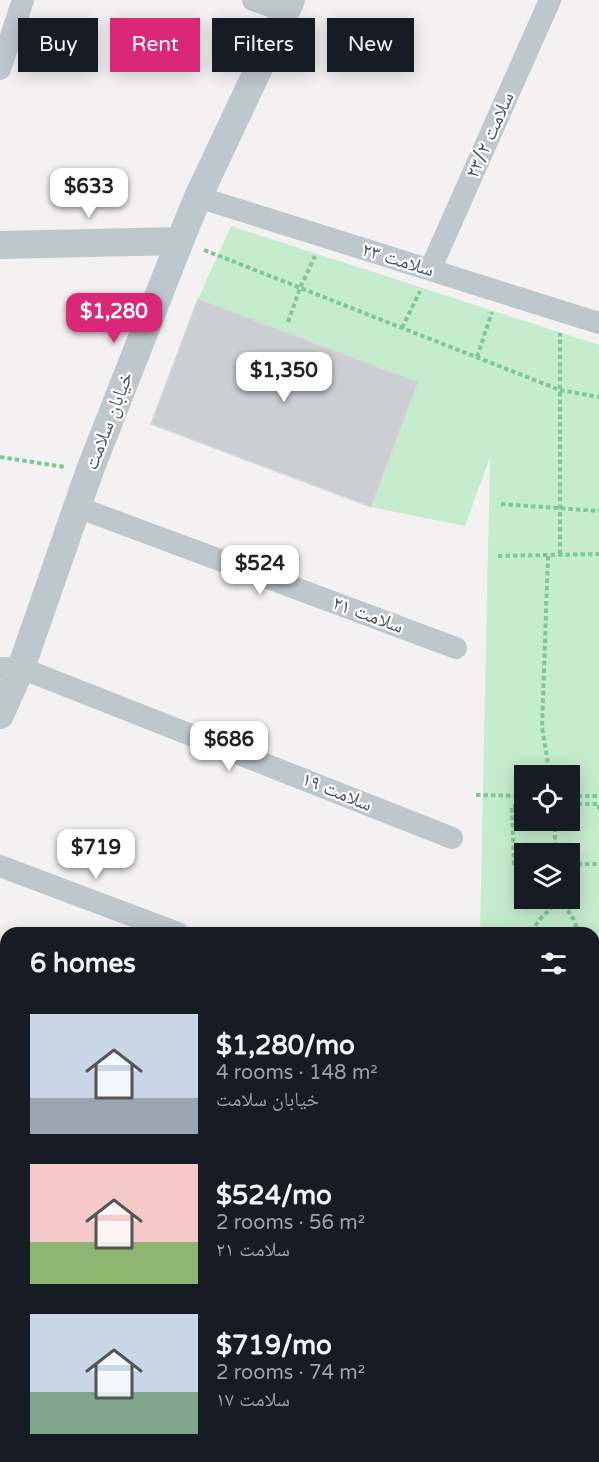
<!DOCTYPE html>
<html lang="en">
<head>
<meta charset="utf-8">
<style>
  :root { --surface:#171b24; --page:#242831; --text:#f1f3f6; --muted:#9ea1a6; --accent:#db2777 }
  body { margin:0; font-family:"Varela Round","Noto Naskh Arabic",sans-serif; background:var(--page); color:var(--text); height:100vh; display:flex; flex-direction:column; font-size:22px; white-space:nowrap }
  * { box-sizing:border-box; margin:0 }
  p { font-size:20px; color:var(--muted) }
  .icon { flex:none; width:33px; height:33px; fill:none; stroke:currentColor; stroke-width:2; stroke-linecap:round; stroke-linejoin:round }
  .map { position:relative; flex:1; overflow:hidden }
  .side { position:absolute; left:0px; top:927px; width:600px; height:536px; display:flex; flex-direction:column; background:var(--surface); border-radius:18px 18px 0 0; box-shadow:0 3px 15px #0003 }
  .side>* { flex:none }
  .banner { position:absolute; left:18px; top:18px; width:564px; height:54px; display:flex; gap:12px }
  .controls { position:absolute; left:514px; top:765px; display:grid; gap:12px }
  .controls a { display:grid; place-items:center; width:66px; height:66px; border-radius:0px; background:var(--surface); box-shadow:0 3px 15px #0003; font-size:30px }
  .price { position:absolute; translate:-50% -51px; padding:0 14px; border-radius:12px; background:#fff; color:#222; font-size:20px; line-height:39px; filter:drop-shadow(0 2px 3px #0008) }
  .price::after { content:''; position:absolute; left:50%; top:36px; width:18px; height:14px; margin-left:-9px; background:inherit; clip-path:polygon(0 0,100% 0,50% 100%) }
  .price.current { background:var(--accent); color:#fff }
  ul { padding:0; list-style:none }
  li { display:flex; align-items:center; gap:18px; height:150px; padding:0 30px }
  li span { display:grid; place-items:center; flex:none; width:168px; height:120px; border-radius:0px; color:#555 }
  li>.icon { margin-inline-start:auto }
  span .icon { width:72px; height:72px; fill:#fffc; stroke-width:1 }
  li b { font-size:26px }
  h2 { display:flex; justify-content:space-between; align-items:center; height:72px; padding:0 30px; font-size:26px }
  .chip { padding:0 21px; border-radius:0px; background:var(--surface); box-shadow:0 3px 15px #0003; font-size:21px; line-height:54px }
  .chip.current { background:var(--accent); color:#fff }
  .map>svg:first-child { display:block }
  .green { fill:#c5eccd; fill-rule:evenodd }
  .building { fill:#cccfd2; stroke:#d6d8dc; stroke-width:1.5 }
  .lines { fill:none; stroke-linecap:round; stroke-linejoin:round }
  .path { stroke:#80c798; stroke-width:4; stroke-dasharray:4.5 3; stroke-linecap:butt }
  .minor { stroke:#bec7cc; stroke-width:22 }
  .tertiary { stroke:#bec7cc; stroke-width:28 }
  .rail { stroke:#b4b8bb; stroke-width:4.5 }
  .labels { text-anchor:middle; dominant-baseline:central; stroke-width:4.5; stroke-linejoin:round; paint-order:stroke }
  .street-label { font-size:20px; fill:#4b575d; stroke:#fff }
</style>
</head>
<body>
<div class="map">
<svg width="599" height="1462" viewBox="0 0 599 1462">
  <rect width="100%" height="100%" fill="#f3f1f2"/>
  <path class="green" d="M231,226L599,345V1099L594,1107V933H480L490,457L465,526L371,507L418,382L198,299ZM525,776H570V820H525ZM525,854H570V898H525Z"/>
  <path class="building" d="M198,299L418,382L371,507L151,424Z"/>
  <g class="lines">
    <path class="path" d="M204,250L560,390L599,397
      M288,322L300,288L315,256
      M402,328L420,291
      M477,357L492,312
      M0,457L65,467
      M501,504L599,511
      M560,554V333
      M498,556L599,554
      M548,556L542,727L550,776
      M476,795L525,796
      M570,796H599
      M570,804H599V811
      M525,806H512L514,866L525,865
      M555,820V854
      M570,864H599
      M555,902C568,907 576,919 577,933
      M533,933C536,917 552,913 555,898
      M594,1016L599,1015"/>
    <path class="minor" d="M253,0L285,11
      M0,69L23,0
      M198,197L599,323
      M430,270L550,0
      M77,507L456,648
      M0,668H21L452,838
      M0,866L178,933
      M0,1053L6,1055
      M594,1118L599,1109
      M0,1232L6,1234
      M0,1351L6,1354
      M213,1456L224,1462"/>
    <path class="tertiary" d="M0,245L180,241
      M0,715L21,668L90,470L180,241L198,197L291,0
      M594,1201L599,1193
      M594,1371L599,1363
      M436,1462L439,1456
      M536,1462L540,1456"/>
    <path class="rail" d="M594,1245L599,1237
      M594,1275L599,1266
      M461,1462L464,1456
      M478,1462L482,1456"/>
  </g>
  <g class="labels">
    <g class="street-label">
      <text transform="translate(490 135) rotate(-66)">سلامت ۲۳/۲</text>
      <text transform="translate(398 260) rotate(17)">سلامت ۲۳</text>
      <text transform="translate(109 421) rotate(-69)">خیابان سلامت</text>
      <text transform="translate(368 615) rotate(20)">سلامت ۲۱</text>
      <text transform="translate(337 792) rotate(22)">سلامت ۱۹</text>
    </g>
  </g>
</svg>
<div class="controls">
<a><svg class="icon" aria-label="locate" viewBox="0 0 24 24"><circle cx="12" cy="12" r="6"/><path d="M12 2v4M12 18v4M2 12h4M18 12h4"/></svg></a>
<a><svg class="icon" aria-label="layers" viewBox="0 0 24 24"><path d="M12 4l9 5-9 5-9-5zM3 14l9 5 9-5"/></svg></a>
</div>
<b class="price" style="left:89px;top:219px">$633</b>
<b class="price current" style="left:114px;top:344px">$1,280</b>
<b class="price" style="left:284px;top:403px">$1,350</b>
<b class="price" style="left:260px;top:596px">$524</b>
<b class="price" style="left:229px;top:772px">$686</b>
<b class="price" style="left:96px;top:880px">$719</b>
<div class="banner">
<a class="chip">Buy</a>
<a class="chip current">Rent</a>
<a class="chip">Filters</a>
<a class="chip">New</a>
</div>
<section class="side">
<h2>6 homes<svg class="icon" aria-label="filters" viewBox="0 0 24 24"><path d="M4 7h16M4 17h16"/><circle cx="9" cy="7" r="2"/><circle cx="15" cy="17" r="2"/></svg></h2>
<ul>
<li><span style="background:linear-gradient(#c9d6e8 70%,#9aa5b1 0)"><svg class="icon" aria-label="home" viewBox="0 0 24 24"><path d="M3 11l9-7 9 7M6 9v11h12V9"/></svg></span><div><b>$1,280/mo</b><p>4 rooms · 148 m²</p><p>خیابان سلامت</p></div></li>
<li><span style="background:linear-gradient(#f6c9c9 65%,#8fb573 0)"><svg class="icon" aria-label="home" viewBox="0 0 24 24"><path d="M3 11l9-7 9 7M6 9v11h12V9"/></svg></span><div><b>$524/mo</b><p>2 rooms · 56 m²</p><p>سلامت ۲۱</p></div></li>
<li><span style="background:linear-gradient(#c9d6e8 65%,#7fa58c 0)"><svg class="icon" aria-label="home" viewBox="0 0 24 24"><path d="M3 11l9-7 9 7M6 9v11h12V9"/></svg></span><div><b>$719/mo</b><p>2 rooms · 74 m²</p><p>سلامت ۱۷</p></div></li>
</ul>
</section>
</div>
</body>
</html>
